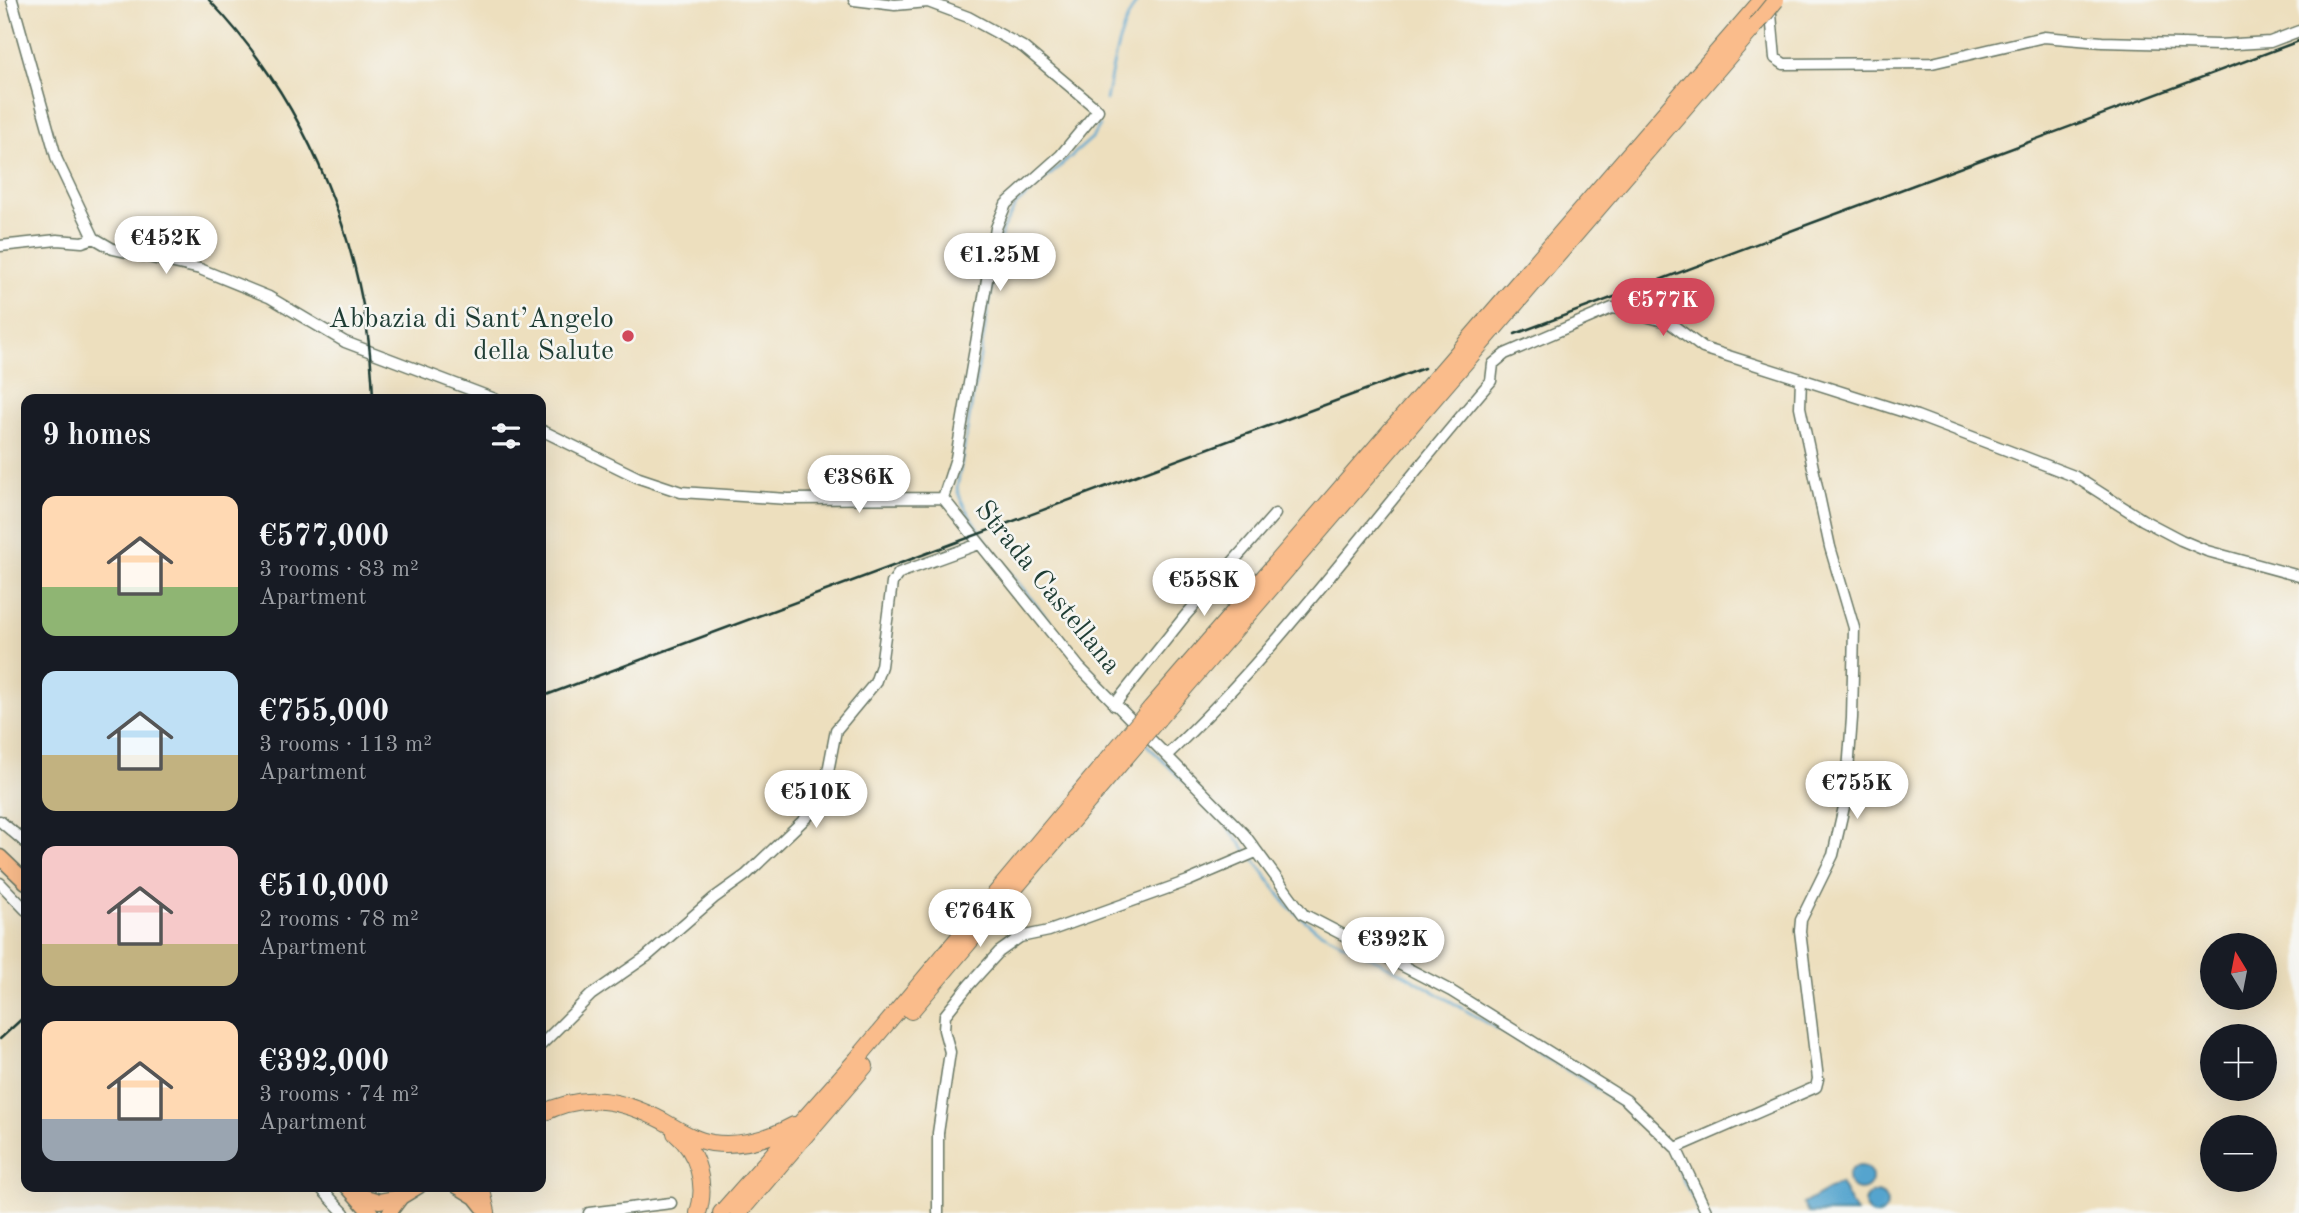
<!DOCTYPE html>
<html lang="en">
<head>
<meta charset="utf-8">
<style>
  :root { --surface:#171b24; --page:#20242c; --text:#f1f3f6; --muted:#9ea1a6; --accent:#d1495b }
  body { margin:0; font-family:"Old Standard TT",serif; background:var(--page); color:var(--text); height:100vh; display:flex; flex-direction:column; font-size:26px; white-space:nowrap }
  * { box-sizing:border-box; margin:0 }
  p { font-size:23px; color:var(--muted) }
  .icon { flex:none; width:38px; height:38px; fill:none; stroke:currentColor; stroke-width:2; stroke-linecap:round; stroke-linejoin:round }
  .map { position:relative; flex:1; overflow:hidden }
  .panel { position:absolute; left:21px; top:394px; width:525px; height:798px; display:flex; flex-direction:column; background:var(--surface); border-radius:14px; box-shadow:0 7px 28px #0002 }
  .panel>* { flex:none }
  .needle { width:46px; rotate:350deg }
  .fabs { position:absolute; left:2200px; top:933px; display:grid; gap:14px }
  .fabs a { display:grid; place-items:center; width:77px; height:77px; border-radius:50%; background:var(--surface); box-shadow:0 7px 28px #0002; font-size:35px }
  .price { position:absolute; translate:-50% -60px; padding:0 16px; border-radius:24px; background:#fff; color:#222; font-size:23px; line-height:46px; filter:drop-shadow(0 2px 4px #0008) }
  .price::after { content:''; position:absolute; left:50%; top:42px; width:21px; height:16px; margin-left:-10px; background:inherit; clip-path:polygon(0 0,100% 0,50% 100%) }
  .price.on { background:var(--accent); color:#fff }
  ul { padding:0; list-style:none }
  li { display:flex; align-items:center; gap:21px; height:175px; padding:0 21px }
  li span { display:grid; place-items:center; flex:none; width:196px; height:140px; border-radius:14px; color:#555 }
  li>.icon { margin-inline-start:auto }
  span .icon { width:84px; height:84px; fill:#fffc; stroke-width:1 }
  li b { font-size:30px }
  h2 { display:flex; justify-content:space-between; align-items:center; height:84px; padding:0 21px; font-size:30px }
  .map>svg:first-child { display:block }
  .water { fill:#54a4ce; stroke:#3a7081; stroke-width:2 }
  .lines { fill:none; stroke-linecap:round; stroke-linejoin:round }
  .stream { stroke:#54a4ce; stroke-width:2.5 }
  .minor-casing { stroke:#677664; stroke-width:13 }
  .major-casing { stroke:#677664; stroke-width:17 }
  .highway-casing { stroke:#677664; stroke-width:18 }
  .minor { stroke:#fff; stroke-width:10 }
  .major { stroke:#fabc8b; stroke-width:14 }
  .highway { stroke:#fabc8b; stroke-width:16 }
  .rail { stroke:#1f3d34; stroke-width:2.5 }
  .highway-bridge-casing { stroke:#677664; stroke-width:18; stroke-linecap:butt }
  .highway-bridge { stroke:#fabc8b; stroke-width:16 }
  .poi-dot { fill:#d1495b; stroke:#f6f6f2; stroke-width:2.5 }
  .labels { text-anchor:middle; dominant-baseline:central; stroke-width:5; stroke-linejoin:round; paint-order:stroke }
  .poi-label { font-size:28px; fill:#1f3d34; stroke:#f6f6f2; text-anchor:end }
  .street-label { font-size:28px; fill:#1f3d34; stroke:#f6f6f2 }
</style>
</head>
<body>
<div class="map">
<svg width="2299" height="1213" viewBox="0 0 2299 1213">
  <rect width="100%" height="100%" fill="#f6f6f2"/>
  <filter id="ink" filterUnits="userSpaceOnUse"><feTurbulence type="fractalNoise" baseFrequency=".0143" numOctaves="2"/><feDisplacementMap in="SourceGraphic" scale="14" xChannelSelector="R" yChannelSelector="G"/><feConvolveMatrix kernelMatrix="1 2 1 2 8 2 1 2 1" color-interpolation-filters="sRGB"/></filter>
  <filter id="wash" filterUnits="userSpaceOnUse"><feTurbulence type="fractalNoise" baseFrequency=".00686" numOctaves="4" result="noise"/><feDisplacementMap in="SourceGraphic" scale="28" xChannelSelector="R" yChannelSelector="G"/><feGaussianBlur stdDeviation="1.57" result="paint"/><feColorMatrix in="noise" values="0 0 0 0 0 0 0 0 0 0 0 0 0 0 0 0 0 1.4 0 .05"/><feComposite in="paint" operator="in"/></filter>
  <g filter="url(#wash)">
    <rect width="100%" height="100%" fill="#eddfbe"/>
    <path class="water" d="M1848 1178a12 12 0 1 1 24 0a12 12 0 1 1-24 0Z
      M1840,1183L1856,1213H1809L1803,1204Z
      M1865 1204a11 11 0 1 1 22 0a11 11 0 1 1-22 0Z"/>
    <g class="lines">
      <path class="stream" d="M1106,100C1113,66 1118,29 1138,0
        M1097,678C1068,642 964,525 957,488L1002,230L1016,205L1092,138L1100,125
        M1145,743L1221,818L1248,853
        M1253,858L1288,906L1315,929L1406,975L1592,1085L1623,1108L1667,1148L1700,1213"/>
    </g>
  </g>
  <g filter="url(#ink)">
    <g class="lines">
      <g class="minor-casing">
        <path id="minor" d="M12,0L57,160L94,238L113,249L200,269L269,297L345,342L495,399
          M854,0L895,5L928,2L968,17L1023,47L1098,110L1061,155L1006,204L996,228L956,458L943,498
          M1770,3L1775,58L1784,64L1932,63L2044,37L2102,42L2219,45L2270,42L2299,31
          M0,246L57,240L82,242L94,238
          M541,430L639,478L681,492L788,499L943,498L1079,667L1244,834L1303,914L1451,991L1626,1100L1676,1148L1707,1213
          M1114,705L1185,616L1275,514
          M1167,755C1287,642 1383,505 1491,381L1493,364L1505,354L1612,308L1625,310L1670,323L1703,348L1917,416L2030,459L2074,476L2143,520L2181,540L2207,551L2299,576
          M0,821L26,843
          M0,883L26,910
          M541,1045L591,995L646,957L714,898L746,875L810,814L826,782L836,730L875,683L881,666L892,583L899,573L979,544
          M1676,1148L1816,1087L1818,1079L1800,931L1801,920L1833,855L1846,798L1852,718L1854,628L1830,547L1800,407L1801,379
          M319,1186L344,1213
          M589,1213L671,1203
          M938,1213V1133L950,1052L944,1030L945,1015L969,985L999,952L1020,937L1049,931L1188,881L1256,852"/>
      </g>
      <g class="major-casing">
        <path id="major" d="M0,857L26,882
          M347,1186L371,1213
          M457,1186L475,1197L487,1212
          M355,1194L379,1201L401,1197
          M389,1213L401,1197L419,1186"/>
      </g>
      <g class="highway-casing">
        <path id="highway" d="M1150,709L1762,0
          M1158,719L1755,26
          M911,1011L1137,744
          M541,1114C585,1092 621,1099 663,1121C679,1130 694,1140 712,1143C742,1147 768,1139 794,1125
          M675,1133C698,1152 707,1185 698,1213
          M481,1186L487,1212
          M721,1213L857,1059L1128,735
          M739,1213L865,1066"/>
      </g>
      <use href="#minor" class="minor"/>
      <use href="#major" class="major"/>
      <use href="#highway" class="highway"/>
      <path class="rail" d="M209,0C310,105 369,254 373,399
        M1515,334L2299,41
        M541,697L1424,368
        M0,1039L26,1015"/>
      <g class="highway-bridge-casing">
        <path id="highway-bridge" d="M1755,26L1776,0
          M1128,735L1150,709
          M1137,744L1158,719"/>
      </g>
      <use href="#highway-bridge" class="highway-bridge"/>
    </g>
  </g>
  <circle class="poi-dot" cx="628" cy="336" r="7"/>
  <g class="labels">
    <g class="poi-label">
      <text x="614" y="320">Abbazia di Sant’Angelo<tspan x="614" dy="32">della Salute</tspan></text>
    </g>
    <g class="street-label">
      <text transform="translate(1047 588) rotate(51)">Strada Castellana</text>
    </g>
  </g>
</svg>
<div class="fabs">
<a><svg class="needle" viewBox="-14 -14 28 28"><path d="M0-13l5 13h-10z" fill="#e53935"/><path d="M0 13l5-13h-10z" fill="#9ea1a6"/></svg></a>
<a>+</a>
<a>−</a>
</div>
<b class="price" style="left:166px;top:276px">€452K</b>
<b class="price" style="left:1000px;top:293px">€1.25M</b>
<b class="price on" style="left:1663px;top:338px">€577K</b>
<b class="price" style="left:859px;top:515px">€386K</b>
<b class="price" style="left:1204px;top:618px">€558K</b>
<b class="price" style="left:1857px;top:821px">€755K</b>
<b class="price" style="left:816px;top:830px">€510K</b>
<b class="price" style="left:980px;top:949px">€764K</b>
<b class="price" style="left:1393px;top:977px">€392K</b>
<section class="panel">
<h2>9 homes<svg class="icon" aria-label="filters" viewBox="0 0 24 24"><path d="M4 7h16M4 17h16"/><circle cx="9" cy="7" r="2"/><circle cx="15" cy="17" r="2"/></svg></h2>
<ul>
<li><span style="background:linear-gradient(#ffd9b3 65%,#8fb573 0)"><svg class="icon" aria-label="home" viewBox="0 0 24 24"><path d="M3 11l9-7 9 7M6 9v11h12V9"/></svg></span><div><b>€577,000</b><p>3 rooms · 83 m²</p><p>Apartment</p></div></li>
<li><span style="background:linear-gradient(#bfe0f5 60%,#c2b280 0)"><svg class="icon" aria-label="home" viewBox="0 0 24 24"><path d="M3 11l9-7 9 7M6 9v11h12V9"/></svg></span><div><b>€755,000</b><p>3 rooms · 113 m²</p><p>Apartment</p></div></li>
<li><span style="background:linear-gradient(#f6c9c9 70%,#c2b280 0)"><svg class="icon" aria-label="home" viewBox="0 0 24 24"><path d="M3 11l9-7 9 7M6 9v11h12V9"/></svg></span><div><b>€510,000</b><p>2 rooms · 78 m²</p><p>Apartment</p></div></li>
<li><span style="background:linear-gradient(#ffd9b3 70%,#9aa5b1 0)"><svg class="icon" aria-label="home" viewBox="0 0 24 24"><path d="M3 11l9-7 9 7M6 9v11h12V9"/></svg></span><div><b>€392,000</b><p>3 rooms · 74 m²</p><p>Apartment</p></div></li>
</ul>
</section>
</div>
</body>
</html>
